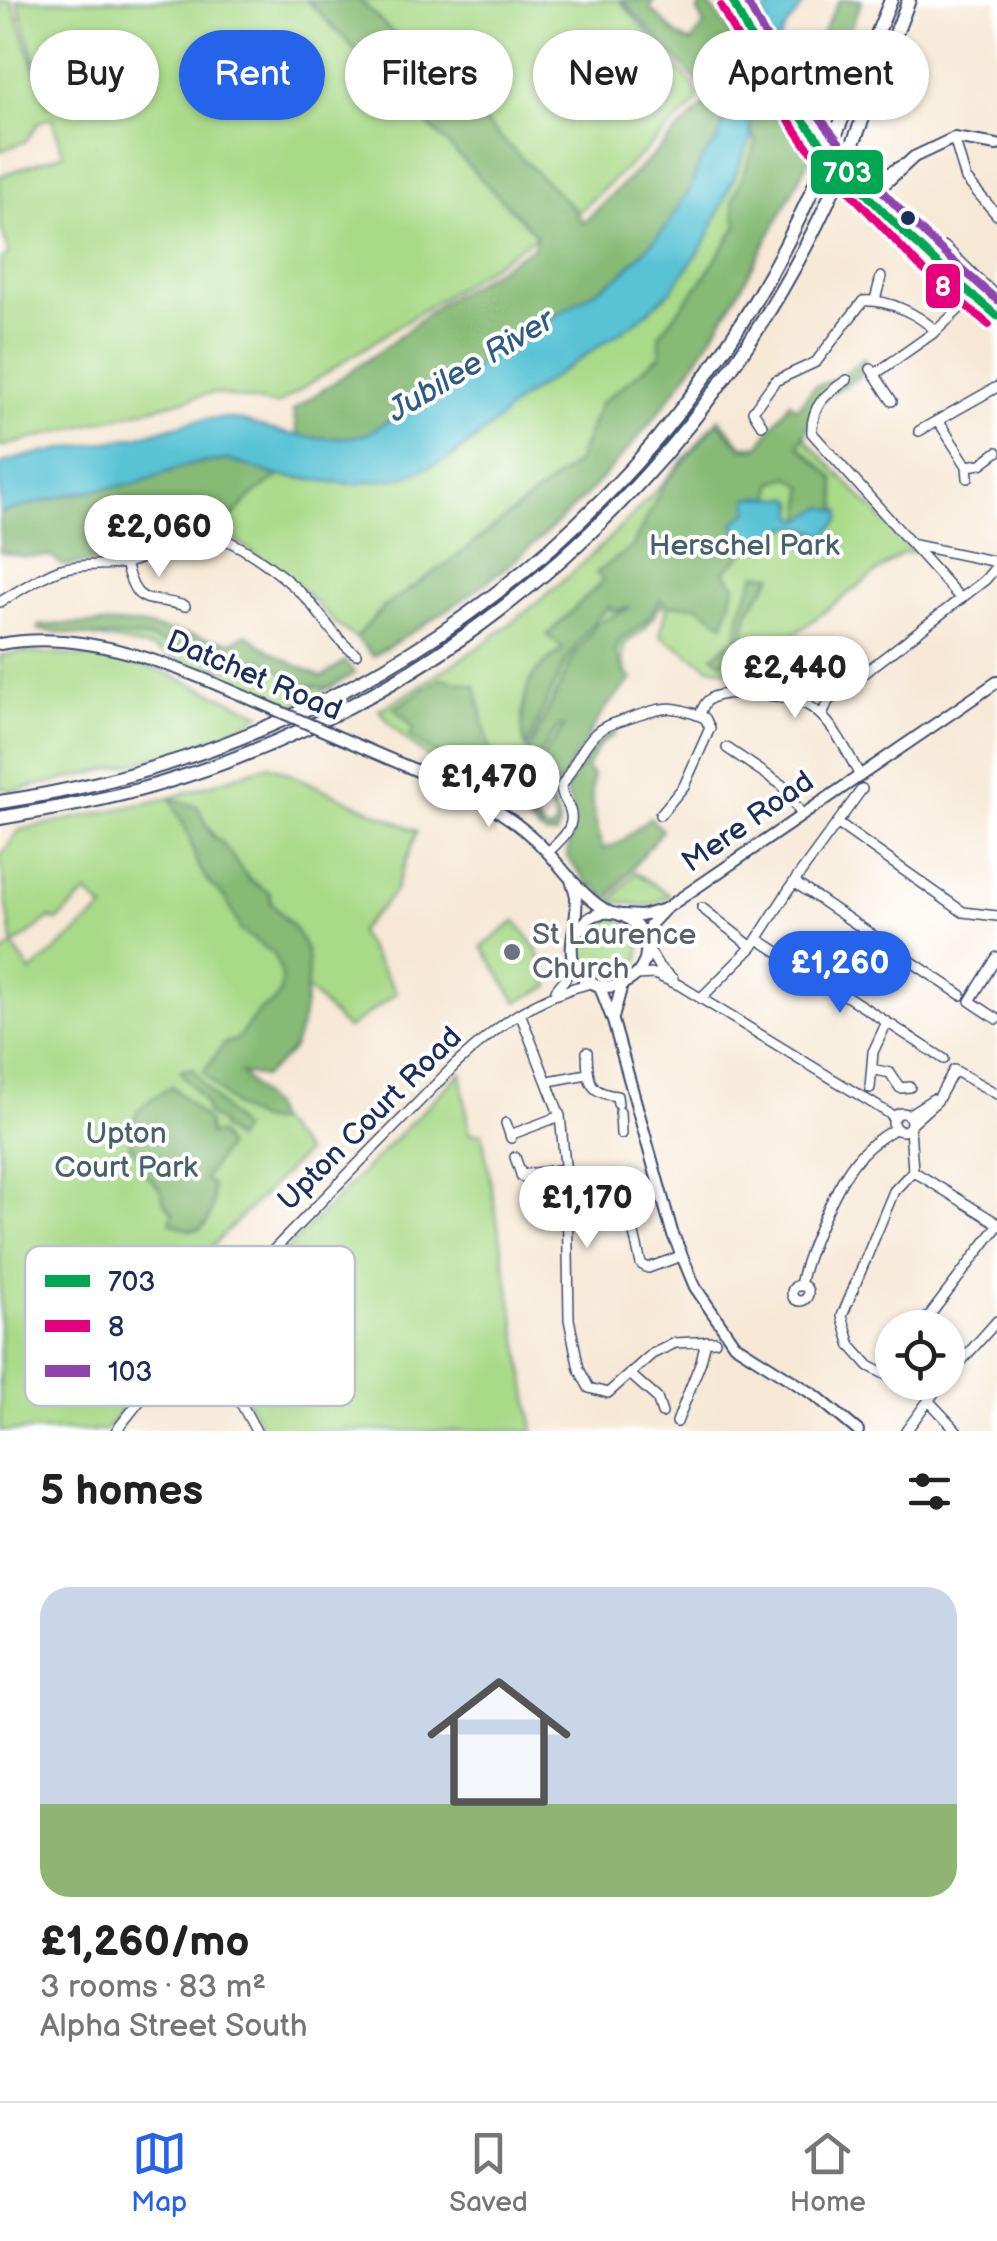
<!DOCTYPE html>
<html lang="en">
<head>
<meta charset="utf-8">
<style>
  :root { --surface:#fff; --page:#f2f2f2; --text:#222; --muted:#767676; --line:#e0e0e0; --accent:#2563eb }
  body { margin:0; font-family:"Balsamiq Sans",sans-serif; background:var(--page); color:var(--text); height:100vh; display:flex; flex-direction:column; font-size:38px; white-space:nowrap }
  * { box-sizing:border-box; margin:0 }
  p { font-size:32px; color:var(--muted) }
  .icon { flex:none; width:55px; height:55px; fill:none; stroke:currentColor; stroke-width:2; stroke-linecap:round; stroke-linejoin:round }
  .map { position:relative; height:1431px; overflow:hidden }
  .side { display:flex; flex-direction:column; background:var(--surface); flex:1 }
  .side>* { flex:none }
  .top-card { position:absolute; left:30px; top:30px; width:938px; height:90px; display:flex; gap:20px }
  .fabs { position:absolute; left:875px; top:1310px; display:grid; gap:20px }
  .fabs a { display:grid; place-items:center; width:90px; height:90px; border-radius:50%; background:var(--surface); box-shadow:0 2px 8px #0004; font-size:50px }
  .price { position:absolute; translate:-50% -85px; padding:0 22px; border-radius:35px; background:#fff; color:#222; font-size:32px; line-height:65px; filter:drop-shadow(0 2px 5px #0008) }
  .price::after { content:''; position:absolute; left:50%; top:60px; width:30px; height:22px; margin-left:-15px; background:inherit; clip-path:polygon(0 0,100% 0,50% 100%) }
  .price.active { background:var(--accent); color:#fff }
  ul { padding:0; list-style:none }
  li { display:grid; align-content:center; gap:20px; height:530px; padding:0 40px }
  li+li { border-top:2px solid var(--line) }
  li span { display:grid; place-items:center; height:310px; border-radius:30px; color:#555 }
  li>.icon { margin-inline-start:auto }
  span .icon { width:180px; height:180px; fill:#fffc; stroke-width:1 }
  li b { font-size:42px }
  h2 { display:flex; justify-content:space-between; align-items:center; height:120px; padding:0 40px; font-size:42px }
  .chip { padding:0 35px; border-radius:45px; background:var(--surface); box-shadow:0 2px 8px #0004; font-size:35px; line-height:90px }
  .chip.active { background:var(--accent); color:#fff }
  .menu { display:flex; justify-content:space-around; align-items:center; height:140px; border-top:2px solid var(--line); background:var(--surface); font-size:28px; color:var(--muted) }
  .menu a { display:grid; justify-items:center; gap:5px }
  .menu .active { color:var(--accent) }
  .map>svg:first-child { display:block }
  .green { fill:#a9da88; stroke:#628473; stroke-width:2.5; fill-rule:evenodd }
  .forest { fill:#86ba74; stroke:#507469; stroke-width:2.5 }
  .water { fill:#59c3d5; stroke:#3a799a; stroke-width:2.5 }
  .lines { fill:none; stroke-linecap:round; stroke-linejoin:round }
  .minor-casing { stroke:#3c4b70; stroke-width:12 }
  .major-casing { stroke:#3c4b70; stroke-width:14 }
  .highway-casing { stroke:#3c4b70; stroke-width:16 }
  .minor { stroke:#fff; stroke-width:9 }
  .major { stroke:#fff; stroke-width:10 }
  .highway { stroke:#fff; stroke-width:12 }
  .major-bridge-casing { stroke:#3c4b70; stroke-width:14; stroke-linecap:butt }
  .highway-bridge-casing { stroke:#3c4b70; stroke-width:16; stroke-linecap:butt }
  .major-bridge { stroke:#fff; stroke-width:10 }
  .highway-bridge { stroke:#fff; stroke-width:12 }
  .bus-1-casing { stroke:#fff; stroke-width:15 }
  .bus-2-casing { stroke:#fff; stroke-width:15 }
  .bus-3-casing { stroke:#fff; stroke-width:15 }
  .bus-1 { stroke:#00a651; stroke-width:8 }
  .bus-2 { stroke:#e5007d; stroke-width:8 }
  .bus-3 { stroke:#8e44ad; stroke-width:8 }
  .bus-dot { fill:#1b2f5e; stroke:#fff; stroke-width:4 }
  .worship-dot { fill:#6b7280; stroke:#fff; stroke-width:4 }
  .labels { text-anchor:middle; dominant-baseline:central; stroke-width:8; stroke-linejoin:round; paint-order:stroke }
  .park-label { font-size:30px; fill:#46626b; stroke:#fff }
  .street-label { font-size:30px; fill:#1b2f5e; stroke:#fff }
  .worship-label { font-size:30px; fill:#5b616d; stroke:#fff; text-anchor:start }
  .water-label { font-size:32px; font-style:italic; fill:#2e5b82; stroke:#fff }
  .key { fill:#fff; stroke:#bbc1cf; stroke-width:2.5 }
  .key-label { font-size:28px; fill:#1b2f5e }
  .line-badge { stroke:#fff; stroke-width:4 }
  .badge-label { font-size:28px; text-anchor:middle; font-weight:bold; fill:#fff }
</style>
</head>
<body>
<div class="map">
<svg width="997" height="1431" viewBox="0 0 997 1431">
  <rect width="100%" height="100%" fill="#fff"/>
  <filter id="ink" filterUnits="userSpaceOnUse"><feTurbulence type="fractalNoise" baseFrequency=".01" numOctaves="2"/><feDisplacementMap in="SourceGraphic" scale="20" xChannelSelector="R" yChannelSelector="G"/><feConvolveMatrix kernelMatrix="1 2 1 2 8 2 1 2 1" color-interpolation-filters="sRGB"/></filter>
  <filter id="wash" filterUnits="userSpaceOnUse"><feTurbulence type="fractalNoise" baseFrequency=".0048" numOctaves="4" result="noise"/><feDisplacementMap in="SourceGraphic" scale="40" xChannelSelector="R" yChannelSelector="G"/><feGaussianBlur stdDeviation="2.25" result="paint"/><feColorMatrix in="noise" values="0 0 0 0 0 0 0 0 0 0 0 0 0 0 0 0 0 1.4 0 .05"/><feComposite in="paint" operator="in"/></filter>
  <g filter="url(#wash)">
    <rect width="100%" height="100%" fill="#f6e8d4"/>
    <path class="green" d="M0,0H11L48,106L17,0H307L537,236L277,405L212,393L0,447V259L9,254L0,223V176L63,154L52,118L40,121L26,141L0,151Z
      M359,0H619L694,86L698,97L694,106L577,213Z
      M750,125L757,143L733,200L737,226L661,355L600,404L577,462L451,561L384,607L356,638L337,625L300,587L221,529L253,495L279,476L352,484L404,477L456,455L492,426L519,400L641,318L672,290L706,241L751,139Z
      M719,418L743,446L768,445L805,434L807,441L914,552L901,554L889,563L784,642L766,663L774,686L761,675L709,667L660,635L667,609L661,605L645,629L624,644L623,662L627,672L590,718L547,784L534,776L523,795L546,832H540C491,790 413,761 379,709C401,700 423,683 444,670C550,603 640,515 719,418Z
      M87,636L146,638L230,663L200,669L152,648Z
      M21,652L119,659L162,671L262,714C194,757 87,773 9,792L7,788L0,789V656Z
      M266,663L306,685L329,688L289,708L205,671Z
      M269,765L417,831L394,893L358,932L397,993L347,1029L305,987C308,943 302,934 271,903L270,893C237,875 214,840 198,807L171,799L297,973L228,1064L305,1153L199,1259L227,1288L207,1307L190,1316L187,1327L105,1431H0V954L13,946L0,856L20,830L170,798ZM87,893L104,909L31,972L13,946L50,918L57,921Z
      M635,872L667,893L670,896L649,906L612,901Z
      M576 950a32 32 0 1 1 64 0a32 32 0 1 1-64 0Z
      M516,921L537,949L550,986L517,1002L482,947Z
      M461,1072L470,1134L482,1133L534,1431H264L213,1334V1324Z"/>
    <path class="forest" d="M307,0H359L575,210L583,223L708,102L705,90L622,0H654L650,8L678,36L691,43L704,25L698,11L705,0L745,52L747,64L717,142L701,160L690,189L666,228L621,275L367,434L340,441L298,436L293,410L386,347L440,304L533,247L537,236Z
      M839,0H862L827,85L812,54Z
      M764,85L774,93L814,149C763,250 710,354 636,440C588,497 529,552 469,595C438,617 405,636 373,656L356,638L384,607L451,561L577,462L600,404L661,355L659,335L701,282L737,226L733,200L756,144L750,125Z
      M864,359V373L821,400L799,446L834,478L838,514L820,540L802,526L804,487L790,477L773,482L770,530H745L743,554L724,572L735,584L724,624L696,605L670,606L660,600L644,624L620,639L615,650L623,672L632,679L604,710L557,787L534,770L564,727H558L528,770L525,758L574,657L596,624L631,607L612,611L609,606C568,644 549,698 526,748C519,729 522,694 533,676C540,666 554,657 563,649L547,635L604,580L596,573L632,547L663,486L718,422L742,448L757,449L790,402L797,408L815,386L837,379Z
      M229,460L279,476L253,495L221,529L210,525L129,558L63,566L50,556L25,557L0,552V513L9,509L71,494L134,484L190,464Z
      M756,574L773,575L748,612L740,653L722,662L713,656L736,638L741,609Z
      M66,624H133L231,642L247,634C268,652 295,665 322,677L345,661L355,673L329,688L306,685L262,660L230,663L146,638L87,636L39,630V626Z
      M442,678L476,686L490,754L541,828L551,831L556,824L549,805L539,795V790C552,803 565,815 556,835H546L504,799L410,737L413,727L395,708Z
      M616,728L614,735L600,744L586,769L593,775C589,807 596,818 602,849L620,843L650,817L662,830L606,902L601,897L603,894L595,885L592,888L567,857L574,813L565,792L603,730Z
      M170,798L198,807L212,836L221,841L250,881L270,893L271,903C284,917 304,936 307,955C310,976 303,1033 292,1049C285,1060 272,1068 263,1077L241,1073L272,1108L276,1122C243,1123 224,1095 203,1072L225,1043L236,1040L261,1009L272,1004L280,993L282,975L274,954L241,931L226,899L210,884L197,864L189,836Z
      M194,1068C195,1079 231,1115 241,1130L235,1140L221,1127V1123L207,1114L205,1103L180,1071Z
      M172,1086L207,1121L209,1134H219L226,1147L204,1179L212,1185C214,1202 213,1236 186,1229C181,1227 176,1224 170,1222L173,1213L164,1203L161,1190L144,1172L140,1158L130,1145C132,1107 142,1105 172,1086Z"/>
    <path class="water" d="M770,0H805C800,12 794,16 787,26C771,49 759,98 750,125L751,138L706,241L672,290L641,318L519,400L492,426L446,460L404,477L352,484L279,476L229,460L190,464L134,484L71,494L0,513V464C45,449 90,446 135,437C165,431 193,417 224,418C240,419 254,424 269,429C302,438 334,442 367,434L621,275L666,228L690,189L701,160L717,142Z
      M758,497L791,498L795,501V516L801,520L824,507L841,512L840,520L826,535C816,532 804,525 794,526C780,527 780,540 769,546C751,556 737,538 734,523L749,511L748,498Z"/>
  </g>
  <g filter="url(#ink)">
    <g class="lines">
      <g class="minor-casing">
        <path id="minor" d="M954,138L966,179L997,215
          M934,249L945,247L995,295L988,307
          M875,300L881,277
          M871,369L892,401
          M875,374L936,331L974,295
          M847,380C825,394 811,406 812,433L961,599
          M939,422L967,466L968,478
          M762,425L753,411L775,381L816,362L863,301C888,299 918,314 936,331
          M919,431L997,387
          M967,466L981,464L997,452
          M915,545L997,562
          M125,563C138,610 145,594 185,606
          M0,602C19,591 40,576 61,569C83,563 108,567 130,562C155,556 176,538 202,536C231,532 285,577 305,597C323,616 335,640 356,654
          M700,716C702,707 705,701 713,697C736,689 796,695 815,710C835,726 848,753 860,776
          M822,716L828,701L985,580L997,566
          M727,748L782,785L802,815
          M837,823L963,912L997,916
          M548,852C560,841 576,828 570,810C567,801 562,798 561,787C572,770 581,748 595,734C605,724 617,723 630,718C665,707 669,703 705,718L710,728L684,786L660,815
          M794,882L961,995
          M702,908L752,947
          M758,939L944,1059
          M646,945L659,967L673,979
          M997,957L970,1001L997,1019
          M636,975L654,974L679,985L895,1117
          M556,990L565,979L573,960
          M701,998L752,947L794,882L862,789
          M520,1013L560,1116L567,1184L569,1319L579,1369L589,1388L608,1393L652,1354L675,1343L715,1341
          M587,1052C588,1079 587,1093 617,1096L618,1104
          M872,1069L890,1073L900,1088L910,1087
          M549,1081L587,1074
          M870,1088L873,1052L887,1022
          M620,1112L621,1134
          M893 1122a9 9 0 1 1 18 0a9 9 0 1 1-18 0Z
          M908,1115L933,1099
          M506,1123L511,1138
          M911,1124L937,1101L954,1070L997,1094
          M910,1127L913,1171L997,1223
          M510,1135L560,1116
          M515,1157L522,1177
          M521,1175L566,1169
          M630,1216L641,1264L648,1268L681,1256
          M792 1293a8 8 0 1 1 16 0a8 8 0 1 1-16 0Z
          M800,1286C805,1255 835,1188 854,1163C865,1148 879,1138 896,1128
          M199,1326L256,1431
          M920,1328L997,1227
          M892,1374L890,1377L869,1366L851,1346L842,1316L894,1191L913,1171
          M631,1375L657,1398L662,1413
          M948,1376L997,1321
          M929,1401L957,1431
          M677,1422L701,1361L706,1341
          M116,1431L199,1326L455,1065C499,1025 533,997 591,983
          M906,1431L942,1382"/>
      </g>
      <g class="major-casing">
        <path id="major" d="M732,0L763,61L815,136L927,256L997,316
          M746,0C792,103 880,187 954,272
          M870,184L903,165
          M877,191L914,157L954,138L997,145
          M0,644C87,628 175,666 253,700
          M387,758C436,779 492,800 532,837C559,860 579,897 611,913
          M570,877C572,884 576,891 576,899C579,921 565,948 576,968C595,1002 649,986 646,947C643,920 610,902 587,920C582,925 578,932 573,939
          M623,915L641,916L665,909
          M645,941L650,925L665,909L997,682
          M600,987L613,1021L672,1232L695,1287L734,1344L816,1396L858,1431
          M613,1018L622,985"/>
      </g>
      <g class="highway-casing">
        <path id="highway" d="M843,117L891,0
          M856,136L909,0
          M0,802C368,747 675,515 820,172
          M0,818C52,809 105,800 156,785C459,696 706,473 835,186"/>
      </g>
      <use href="#minor" class="minor"/>
      <use href="#major" class="major"/>
      <use href="#highway" class="highway"/>
      <g class="major-bridge-casing">
        <path id="major-bridge" d="M253,700L387,758"/>
      </g>
      <g class="highway-bridge-casing">
        <path id="highway-bridge" d="M820,172L843,117
          M835,186L856,136"/>
      </g>
      <use href="#major-bridge" class="major-bridge"/>
      <use href="#highway-bridge" class="highway-bridge"/>
      <g class="bus-1-casing">
        <path id="bus-1" d="M732,0C742,20 752,42 764,62C823,160 910,242 997,316"/>
      </g>
      <g class="bus-2-casing">
        <path id="bus-2" d="M721,6L753,68L806,145L918,265L989,325"/>
      </g>
      <g class="bus-3-casing">
        <path id="bus-3" d="M746,0C807,121 895,212 997,300"/>
      </g>
      <use href="#bus-1" class="bus-1"/>
      <use href="#bus-2" class="bus-2"/>
      <use href="#bus-3" class="bus-3"/>
    </g>
  </g>
  <circle class="bus-dot" cx="908" cy="218" r="9"/>
  <circle class="worship-dot" cx="512" cy="952" r="10"/>
  <g class="labels">
    <g class="park-label">
      <text x="744" y="546">Herschel Park</text>
      <text x="126" y="1134">Upton<tspan x="126" dy="34">Court Park</tspan></text>
    </g>
    <g class="street-label">
      <text transform="translate(254 676) rotate(23)">Datchet Road</text>
      <text transform="translate(748 822) rotate(-35)">Mere Road</text>
      <text transform="translate(370 1119) rotate(-45)">Upton Court Road</text>
    </g>
    <g class="worship-label">
      <text x="532" y="935">St Laurence<tspan x="532" dy="34">Church</tspan></text>
    </g>
    <g class="water-label">
      <text transform="translate(471 366) rotate(-31)">Jubilee River</text>
    </g>
  </g>
  <rect x="25" y="1246" width="330" height="160" rx="15" class="key"/>
  <rect x="45" y="1275" width="45" height="12" fill="#00a651"/>
  <rect x="45" y="1320" width="45" height="12" fill="#e5007d"/>
  <rect x="45" y="1365" width="45" height="12" fill="#8e44ad"/>
  <g class="key-label">
    <text x="108" y="1291">703</text>
    <text x="108" y="1336">8</text>
    <text x="108" y="1381">103</text>
  </g>
  <g class="line-badge">
    <rect x="809" y="148" width="76" height="48" rx="10" fill="#00a651"/>
    <rect x="924" y="262" width="38" height="48" rx="10" fill="#e5007d"/>
  </g>
  <g class="badge-label">
    <text x="847" y="182">703</text>
    <text x="943" y="296">8</text>
  </g>
</svg>
<div class="fabs">
<a><svg class="icon" aria-label="locate" viewBox="0 0 24 24"><circle cx="12" cy="12" r="6"/><path d="M12 2v4M12 18v4M2 12h4M18 12h4"/></svg></a>
</div>
<b class="price" style="left:159px;top:580px">£2,060</b>
<b class="price" style="left:795px;top:721px">£2,440</b>
<b class="price" style="left:489px;top:830px">£1,470</b>
<b class="price active" style="left:840px;top:1016px">£1,260</b>
<b class="price" style="left:587px;top:1251px">£1,170</b>
<div class="top-card">
<a class="chip">Buy</a>
<a class="chip active">Rent</a>
<a class="chip">Filters</a>
<a class="chip">New</a>
<a class="chip">Apartment</a>
</div>
</div>
<section class="side">
<h2>5 homes<svg class="icon" aria-label="filters" viewBox="0 0 24 24"><path d="M4 7h16M4 17h16"/><circle cx="9" cy="7" r="2"/><circle cx="15" cy="17" r="2"/></svg></h2>
<ul>
<li><span style="background:linear-gradient(#c9d6e8 70%,#8fb573 0)"><svg class="icon" aria-label="home" viewBox="0 0 24 24"><path d="M3 11l9-7 9 7M6 9v11h12V9"/></svg></span><div><b>£1,260/mo</b><p>3 rooms · 83 m²</p><p>Alpha Street South</p></div></li>
</ul>
</section>
<nav class="menu">
<a class="active"><svg class="icon" aria-label="map" viewBox="0 0 24 24"><path d="M3 6l6-2 6 2 6-2v14l-6 2-6-2-6 2zM9 4v14M15 6v14"/></svg>Map</a>
<a><svg class="icon" aria-label="saved" viewBox="0 0 24 24"><path d="M7 4h10v16l-5-4-5 4z"/></svg>Saved</a>
<a><svg class="icon" aria-label="home" viewBox="0 0 24 24"><path d="M3 11l9-7 9 7M6 9v11h12V9"/></svg>Home</a>
</nav>
</body>
</html>
